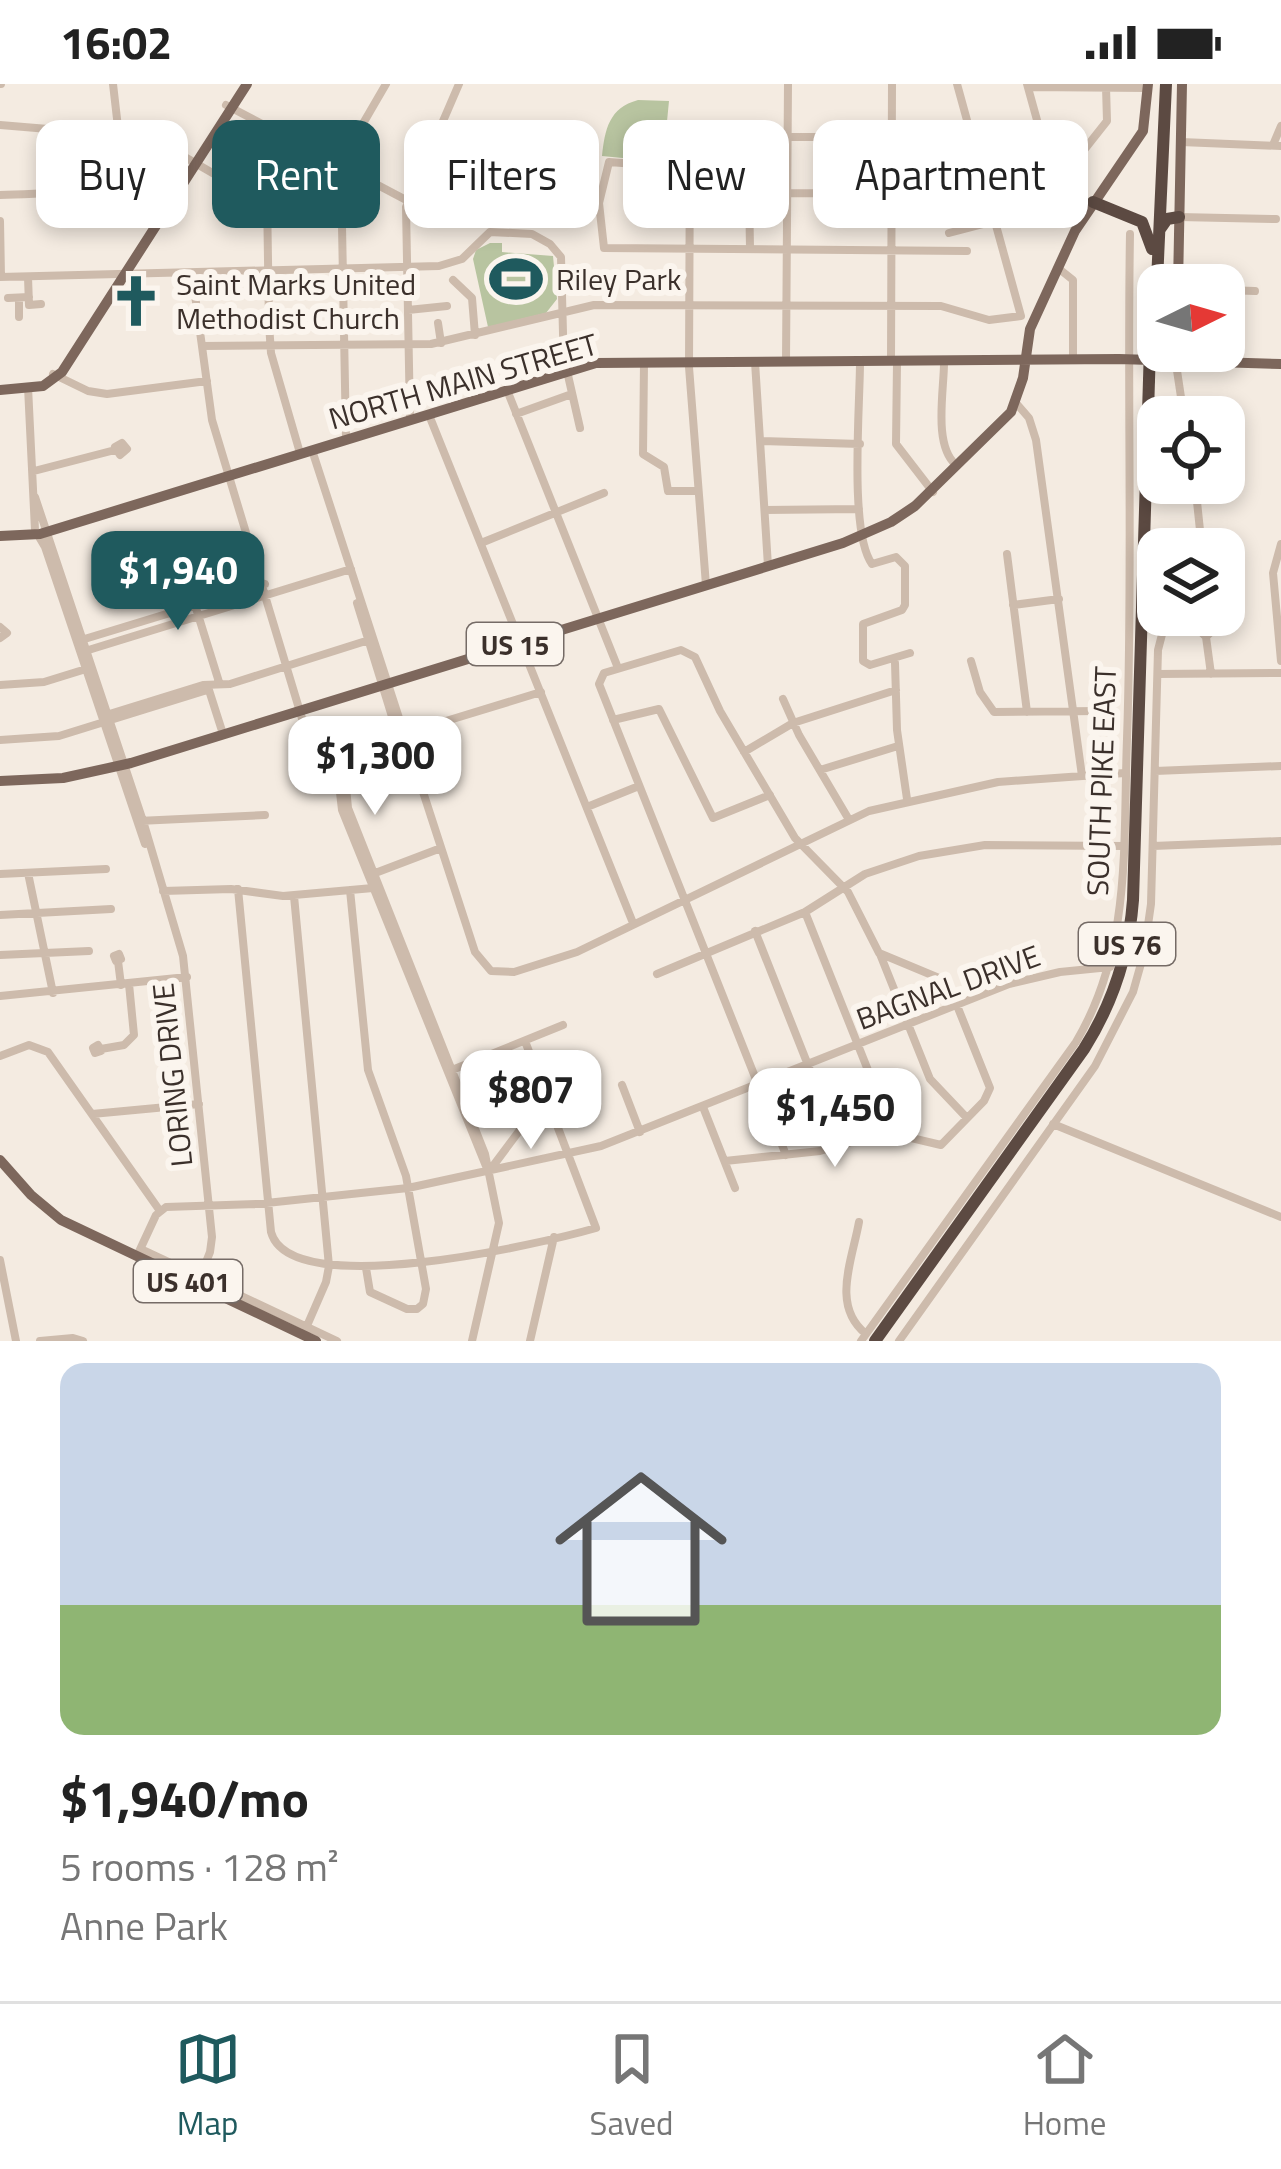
<!DOCTYPE html>
<html lang="en">
<head>
<meta charset="utf-8">
<style>
  :root { --surface:#fff; --page:#f6f6f6; --text:#222; --muted:#767676; --line:#e0e0e0; --accent:#1f5a5e }
  body { margin:0; font-family:"Titillium Web",sans-serif; background:var(--page); color:var(--text); height:100vh; display:flex; flex-direction:column; font-size:45px; white-space:nowrap }
  * { box-sizing:border-box; margin:0 }
  p { font-size:39px; color:var(--muted) }
  .icon { flex:none; width:66px; height:66px; fill:none; stroke:currentColor; stroke-width:2; stroke-linecap:round; stroke-linejoin:round }
  .map { position:relative; height:1257px; overflow:hidden }
  .side { display:flex; flex-direction:column; background:var(--surface); flex:1 }
  .side>* { flex:none }
  .top-card { position:absolute; left:36px; top:36px; width:1209px; height:108px; display:flex; gap:24px }
  .needle { width:78px; rotate:85deg }
  .controls { position:absolute; left:1137px; top:180px; display:grid; gap:24px }
  .controls a { display:grid; place-items:center; width:108px; height:108px; border-radius:24px; background:var(--surface); box-shadow:0 6px 18px #0003; font-size:60px }
  .price { position:absolute; translate:-50% -102px; padding:0 27px; border-radius:24px; background:#fff; color:#222; font-size:39px; line-height:78px; filter:drop-shadow(0 3px 6px #0008) }
  .price::after { content:''; position:absolute; left:50%; top:72px; width:36px; height:27px; margin-left:-18px; background:inherit; clip-path:polygon(0 0,100% 0,50% 100%) }
  .price.active { background:var(--accent); color:#fff }
  ul { padding:0; list-style:none }
  li { display:grid; align-content:center; gap:24px; height:636px; padding:0 60px }
  li+li { border-top:3px solid var(--line) }
  li span { display:grid; place-items:center; height:372px; border-radius:24px; color:#555 }
  li>.icon { margin-inline-start:auto }
  span .icon { width:216px; height:216px; fill:#fffc; stroke-width:1 }
  li b { font-size:51px }
  .chip { padding:0 42px; border-radius:24px; background:var(--surface); box-shadow:0 6px 18px #0003; font-size:42px; line-height:108px }
  .chip.active { background:var(--accent); color:#fff }
  .status { display:flex; justify-content:space-between; align-items:center; height:84px; padding:0 60px; background:var(--surface); direction:ltr }
  .status svg { height:33px; fill:currentColor }
  .dock { display:flex; justify-content:space-around; align-items:center; height:168px; border-top:3px solid var(--line); background:var(--surface); font-size:33px; color:var(--muted) }
  .dock a { display:grid; justify-items:center; gap:6px }
  .dock .active { color:var(--accent) }
  .map>svg:first-child { display:block }
  .green { fill:#b8c4a0 }
  .lines { fill:none; stroke-linecap:round; stroke-linejoin:round }
  .minor { stroke:#cdbbac; stroke-width:8 }
  .major { stroke:#7d675c; stroke-width:10 }
  .highway { stroke:#5c4a42; stroke-width:12 }
  .highway-bridge { stroke:#5c4a42; stroke-width:12 }
  .labels { text-anchor:middle; dominant-baseline:central; stroke-width:12; stroke-linejoin:round; paint-order:stroke }
  .shield { fill:#fbf5ee; stroke:#756b66; stroke-width:3 }
  .shield-label { font-size:27px; font-weight:bold; fill:#3b302b }
  .poi-label { font-size:30px; fill:#3b302b; stroke:#fbf5ee; text-anchor:start }
  .street-label { font-size:30px; fill:#3b302b; stroke:#fbf5ee }
</style>
</head>
<body>
<div class="status"><b>16:02</b><svg viewBox="0 0 49 12"><path d="M0 12V9h3v3zM5 12V6h3v6zM10 12V3h3v9zM15 12V0h3v12zM26 1h20v11H26zM47 4h2v5h-2z"/></svg></div>
<div class="map">
<svg width="1281" height="1257" viewBox="0 0 1281 1257">
  <rect width="100%" height="100%" fill="#f4ebe1"/>
  <path class="green" d="M638,16L669,17L663,78L602,72C605,45 609,24 638,16Z
    M490,159H502V168L553,172L557,215L546,229L488,243L473,175L476,166Z"/>
  <g class="lines">
    <path class="minor" d="M0,0H1
      M113,0L119,52
      M1027,0L1063,130
      M1028,3L1148,4
      M226,21L408,117
      M0,41L96,49L164,61L266,120
      M748,51L750,164
      M289,55L267,111L269,240L271,269L300,369
      M1181,58L1281,62
      M1273,61L1281,42
      M975,65L1011,52
      M689,79L662,82L609,78L599,119L604,164L967,167
      M1053,93L1069,85L1107,37L1106,3
      M787,109L919,110
      M0,111C67,110 100,99 158,138
      M1179,133L1276,135
      M0,137L1,193
      M949,149L995,137
      M1058,184L1073,196V275
      M192,189L212,336L304,641L338,691L342,726L488,1087
      M0,193L439,182L462,175L490,148L532,150L550,160L561,173L564,287
      M28,193L29,221L41,220
      M453,196L472,214L475,251
      M1224,206L1255,207
      M8,214L29,213
      M19,214V233
      M408,226L447,222
      M438,239L441,259
      M202,262L431,260L594,221L941,222L989,236L1021,232L957,0
      M891,277L892,0
      M755,278L768,482
      M786,278L788,0
      M860,278C860,322 849,449 872,480L896,473L905,482V521L902,526L863,540V577L870,581L910,569
      M644,279L643,370L664,383L668,407H698
      M897,279L896,360L933,408
      M944,279C944,307 933,361 956,381
      M1176,280L1184,333
      M567,287L580,344
      M53,290L88,307L107,310L207,297
      M28,303L35,446L45,463L145,760
      M507,306L618,584
      M1016,319L1029,334L1036,356L1082,692
      M516,330L569,311
      M429,331L633,839
      M410,335L406,123L459,0
      M346,355L341,88L354,55L386,0
      M760,357L860,360
      M122,359L127,365L120,371L115,363Z
      M312,366L475,868L491,887L514,888L577,868L869,727L998,698L1125,689
      M34,387L115,366
      M1195,399L1202,465
      M35,413L143,737L183,872L212,1153L210,1168L197,1201
      M765,426L859,425
      M481,459L604,409
      M1281,460L1273,489L1281,577
      M1007,470L1027,628
      M706,501L689,283L690,53H892L937,61L971,52
      M357,519L394,639L401,645
      M195,521L219,598
      M1013,521L1059,515
      M0,543L7,549L0,554
      M1206,553L1201,548L1205,543L1211,548L1206,553L1211,590
      M78,557L265,500
      M82,568L351,485
      M971,577L980,608L994,628L1100,627
      M895,579L897,646L907,715
      M1158,590L1281,589
      M0,601L44,598L86,585
      M208,603L223,650
      M783,615L799,651L848,734
      M103,632L203,601L230,600L369,556
      M613,636L659,625L713,734L770,711
      M0,656L59,652L204,607L208,602
      M744,668L793,639L896,606
      M336,677L345,693L348,724L485,1070L499,1139L472,1257
      M358,684L402,648
      M820,686L898,662
      M1155,687L1281,682
      M344,689L392,649L410,648L541,608
      M587,723L639,702
      M138,737L265,731
      M1153,762L1281,757
      M28,789L53,909
      M0,790L106,785
      M370,791L441,764
      M238,805L271,1148C290,1219 544,1159 596,1144L525,957
      M350,806L368,986L406,1092L426,1205L423,1220L417,1225H407L370,1208L366,1184
      M163,807L231,805L283,812L373,804
      M294,812L329,1182L326,1198L303,1251
      M805,828L893,1049
      M0,831L111,825
      M755,847L840,1062
      M119,870L121,875L116,877L114,872Z
      M880,870L930,995L967,1034
      M0,871L89,867
      M118,877L121,901
      M657,890L805,828L865,790L919,772L985,761L1124,762
      M0,912L187,893
      M98,961L101,967L95,969L93,964Z
      M101,965L124,961L134,951L129,900
      M0,972L29,961L48,968L160,1127
      M452,986L563,941
      M622,1001L640,1048
      M703,1023L735,1104
      M92,1030L199,1020
      M1053,1040L1281,1133
      M725,1077L820,1067L886,1048L941,1061L984,1017L990,1004L950,904L939,894L879,869L848,808L795,754L720,627L695,573L681,566L604,589L599,600L786,1071
      M490,1086L546,1011
      M859,1138C852,1177 831,1222 866,1250
      M141,1165L337,1257
      M137,1172L156,1131L166,1123L257,1120L408,1104L601,1062L1009,900L1060,888L1110,883
      M0,1176L16,1257
      M40,1257L73,1254L83,1257
      M530,1257L554,1153
      M861,1257L1076,958C1132,864 1123,760 1127,655C1133,486 1127,318 1130,150
      M899,1257L1095,982L1133,908L1144,869L1151,820L1158,566L1167,531"/>
    <path class="major" d="M1178,201L1182,0
      M0,306L43,302L62,288L247,0
      M0,452L40,450L596,279L1119,275L1281,280
      M0,697L63,694L131,679L843,459L891,438L915,422L1011,328L1023,294L1030,245L1075,147L1143,47L1148,0
      M0,1076L31,1111L61,1136L316,1257"/>
    <path class="highway" d="M1093,118L1142,138L1152,165
      M1160,145L1167,135L1179,133
      M1154,263L1166,0
      M875,1257L1084,965C1113,919 1129,870 1133,816L1149,296"/>
    <path class="highway-bridge" d="M1149,296L1150,263"/>
  </g>
  <defs>
    <g id="stadium-bare" transform="scale(4.14)"><path d="M0-5a6.5 5 0 1 0 0 10a6.5 5 0 1 0 0-10ZM-3.5-1.8h7v3.6h-7Z" fill="#1f5a5e" stroke="#fbf5ee" stroke-width="2.5" paint-order="stroke"/></g>
    <g id="church-bare" transform="scale(4.14)"><path d="M-1.2-6h2.4v3.5h3.3v2.4h-3.3V6h-2.4V-.1h-3.3v-2.4h3.3Z" fill="#1f5a5e" stroke="#fbf5ee" stroke-width="2.5" paint-order="stroke"/></g>
  </defs>
  <g fill-rule="evenodd">
    <use href="#stadium-bare" x="516" y="195"/>
    <use href="#church-bare" x="136" y="217"/>
  </g>
  <g class="labels">
    <g class="shield">
      <rect x="467" y="539" width="96" height="42" rx="9"/>
      <rect x="1079" y="839" width="96" height="42" rx="9"/>
      <rect x="134" y="1176" width="108" height="42" rx="9"/>
    </g>
    <g class="shield-label">
      <text x="515" y="560">US 15</text>
      <text x="1127" y="860">US 76</text>
      <text x="188" y="1197">US 401</text>
    </g>
    <g class="poi-label">
      <text x="556" y="195">Riley Park</text>
      <text x="176" y="200">Saint Marks United<tspan x="176" dy="34">Methodist Church</tspan></text>
    </g>
    <g class="street-label">
      <text transform="translate(463 297) rotate(-16)">NORTH MAIN STREET</text>
      <text transform="translate(1101 697) rotate(-88)">SOUTH PIKE EAST</text>
      <text transform="translate(948 903) rotate(-20)">BAGNAL DRIVE</text>
      <text transform="translate(172 991) rotate(-96)">LORING DRIVE</text>
    </g>
  </g>
</svg>
<div class="controls">
<a><svg class="needle" viewBox="-14 -14 28 28"><path d="M0-13l5 13h-10z" fill="#e53935"/><path d="M0 13l5-13h-10z" fill="#767676"/></svg></a>
<a><svg class="icon" aria-label="locate" viewBox="0 0 24 24"><circle cx="12" cy="12" r="6"/><path d="M12 2v4M12 18v4M2 12h4M18 12h4"/></svg></a>
<a><svg class="icon" aria-label="layers" viewBox="0 0 24 24"><path d="M12 4l9 5-9 5-9-5zM3 14l9 5 9-5"/></svg></a>
</div>
<b class="price active" style="left:178px;top:549px">$1,940</b>
<b class="price" style="left:375px;top:734px">$1,300</b>
<b class="price" style="left:531px;top:1068px">$807</b>
<b class="price" style="left:835px;top:1086px">$1,450</b>
<div class="top-card">
<a class="chip">Buy</a>
<a class="chip active">Rent</a>
<a class="chip">Filters</a>
<a class="chip">New</a>
<a class="chip">Apartment</a>
</div>
</div>
<section class="side">
<ul>
<li><span style="background:linear-gradient(#c9d6e8 65%,#8fb573 0)"><svg class="icon" aria-label="home" viewBox="0 0 24 24"><path d="M3 11l9-7 9 7M6 9v11h12V9"/></svg></span><div><b>$1,940/mo</b><p>5 rooms · 128 m²</p><p>Anne Park</p></div></li>
</ul>
</section>
<nav class="dock">
<a class="active"><svg class="icon" aria-label="map" viewBox="0 0 24 24"><path d="M3 6l6-2 6 2 6-2v14l-6 2-6-2-6 2zM9 4v14M15 6v14"/></svg>Map</a>
<a><svg class="icon" aria-label="saved" viewBox="0 0 24 24"><path d="M7 4h10v16l-5-4-5 4z"/></svg>Saved</a>
<a><svg class="icon" aria-label="home" viewBox="0 0 24 24"><path d="M3 11l9-7 9 7M6 9v11h12V9"/></svg>Home</a>
</nav>
</body>
</html>
